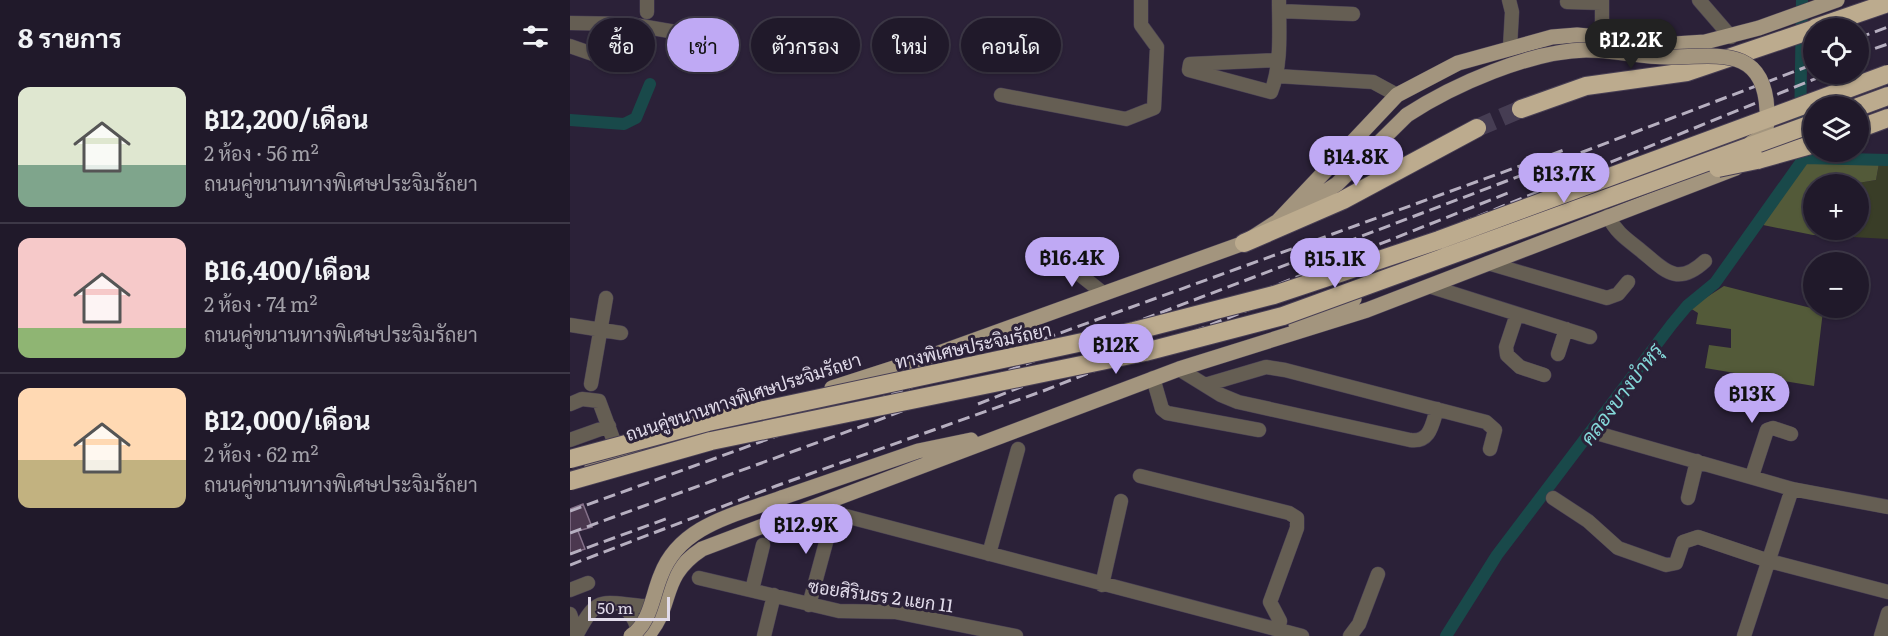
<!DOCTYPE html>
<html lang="th">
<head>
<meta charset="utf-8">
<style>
  :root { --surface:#20192a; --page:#282232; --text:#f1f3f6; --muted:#a2a0a8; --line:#3d3847; --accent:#bfa9f4 }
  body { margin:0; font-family:Literata,Sarabun,serif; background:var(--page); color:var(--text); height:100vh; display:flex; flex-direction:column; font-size:22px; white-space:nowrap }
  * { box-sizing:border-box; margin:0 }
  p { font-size:20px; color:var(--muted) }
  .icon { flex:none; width:33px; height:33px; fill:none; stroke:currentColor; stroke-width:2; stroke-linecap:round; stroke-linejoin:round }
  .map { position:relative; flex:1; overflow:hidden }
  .side { display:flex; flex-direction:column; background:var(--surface); width:570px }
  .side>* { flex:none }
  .banner { position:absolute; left:18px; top:18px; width:570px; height:54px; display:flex; gap:12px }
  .buttons { position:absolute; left:1233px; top:18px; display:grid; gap:12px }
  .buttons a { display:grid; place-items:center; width:66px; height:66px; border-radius:50%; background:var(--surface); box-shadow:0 2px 4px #0004,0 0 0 2px var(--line); font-size:30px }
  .scale { position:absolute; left:18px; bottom:15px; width:82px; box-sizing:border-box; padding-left:6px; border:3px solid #e1dbea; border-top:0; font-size:16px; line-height:21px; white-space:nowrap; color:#e1dbea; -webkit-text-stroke:4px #2b2138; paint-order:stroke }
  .price { position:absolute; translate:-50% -51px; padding:0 14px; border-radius:21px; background:var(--accent); color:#111; font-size:20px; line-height:39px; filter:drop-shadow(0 2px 3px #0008) }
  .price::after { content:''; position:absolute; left:50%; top:36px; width:18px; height:14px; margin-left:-9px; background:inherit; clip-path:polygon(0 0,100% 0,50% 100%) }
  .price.on { background:#222; color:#fff }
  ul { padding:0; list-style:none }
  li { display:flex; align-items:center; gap:18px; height:150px; padding:0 18px }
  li+li { border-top:2px solid var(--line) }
  li span { display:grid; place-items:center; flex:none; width:168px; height:120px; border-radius:12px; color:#555 }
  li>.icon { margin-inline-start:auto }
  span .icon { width:72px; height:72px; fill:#fffc; stroke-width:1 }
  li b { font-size:26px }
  h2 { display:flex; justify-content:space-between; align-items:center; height:72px; padding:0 18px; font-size:26px }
  .pill { padding:0 21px; border-radius:27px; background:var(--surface); box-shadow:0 2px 4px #0004,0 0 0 2px var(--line); font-size:21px; line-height:54px }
  .pill.on { background:var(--accent); color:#111 }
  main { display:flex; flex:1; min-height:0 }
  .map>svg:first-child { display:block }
  .green { fill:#393d27 }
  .forest { fill:#535a39 }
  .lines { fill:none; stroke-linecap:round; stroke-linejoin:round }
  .canal { stroke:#19494a; stroke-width:12 }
  .building { fill:#4b384f; stroke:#85718a; stroke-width:1.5 }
  .highway-tunnel { stroke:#463d53; stroke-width:18; stroke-dasharray:18 9; stroke-linecap:butt }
  .minor-casing { stroke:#483f54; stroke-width:15 }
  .major-casing { stroke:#483f54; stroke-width:16 }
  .highway-casing { stroke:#483f54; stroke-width:20 }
  .minor { stroke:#655e53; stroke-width:14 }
  .major { stroke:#a3957e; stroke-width:15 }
  .highway { stroke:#bcab8e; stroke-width:18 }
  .rail { stroke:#b6afc0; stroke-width:3; stroke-dasharray:12 6; stroke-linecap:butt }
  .major-bridge-casing { stroke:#483f54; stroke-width:16; stroke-linecap:butt }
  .highway-bridge-casing { stroke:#483f54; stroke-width:20; stroke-linecap:butt }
  .major-bridge { stroke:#a3957e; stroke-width:15 }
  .highway-bridge { stroke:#bcab8e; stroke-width:18 }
  .labels { text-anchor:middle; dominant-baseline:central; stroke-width:6; stroke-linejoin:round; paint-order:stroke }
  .street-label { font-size:18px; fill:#e1dbea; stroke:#2b2138 }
  .water-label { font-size:20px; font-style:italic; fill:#84d8d9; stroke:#2b2138 }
</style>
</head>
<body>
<main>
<section class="side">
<h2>8 รายการ<svg class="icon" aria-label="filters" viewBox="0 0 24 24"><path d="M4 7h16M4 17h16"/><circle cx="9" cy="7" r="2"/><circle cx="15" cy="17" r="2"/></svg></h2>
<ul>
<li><span style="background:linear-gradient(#dfe7d0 65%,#7fa58c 0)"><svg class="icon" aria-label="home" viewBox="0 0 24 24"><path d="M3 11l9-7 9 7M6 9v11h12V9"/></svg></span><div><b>฿12,200/เดือน</b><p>2 ห้อง · 56 m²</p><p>ถนนคู่ขนานทางพิเศษประจิมรัถยา</p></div></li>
<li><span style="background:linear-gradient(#f6c9c9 75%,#8fb573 0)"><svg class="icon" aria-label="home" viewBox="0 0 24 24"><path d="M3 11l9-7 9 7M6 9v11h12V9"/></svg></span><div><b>฿16,400/เดือน</b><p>2 ห้อง · 74 m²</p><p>ถนนคู่ขนานทางพิเศษประจิมรัถยา</p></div></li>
<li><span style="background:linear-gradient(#ffd9b3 60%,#c2b280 0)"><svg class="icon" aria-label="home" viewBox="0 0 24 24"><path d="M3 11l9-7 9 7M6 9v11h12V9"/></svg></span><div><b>฿12,000/เดือน</b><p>2 ห้อง · 62 m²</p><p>ถนนคู่ขนานทางพิเศษประจิมรัถยา</p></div></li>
</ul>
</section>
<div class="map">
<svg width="1318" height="636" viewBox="0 0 1318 636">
  <rect width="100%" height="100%" fill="#2b2138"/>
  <path class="green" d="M1309,163H1318V239L1264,236L1267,230H1288V184H1282L1306,180Z"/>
  <path class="forest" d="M1236,162L1309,163L1306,180L1282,184H1244V230H1267L1264,236L1243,235L1193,225Z
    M1154,286L1253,311L1244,386L1135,368L1139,345L1161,348V329L1126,324L1128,313L1120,308Z"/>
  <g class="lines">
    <path class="canal" d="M0,120L54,124L66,118L80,84
      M1230,133L1232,0
      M1234,158L1318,160
      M876,636L927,555L1102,324L1117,306L1145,283L1234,158"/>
  </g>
  <path class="building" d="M13,504L22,527L8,531L15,549L0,554V509Z"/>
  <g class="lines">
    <path class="highway-tunnel" d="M907,128L951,109"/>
    <g class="minor-casing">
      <path id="minor" d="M939,0L942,12L940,47
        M1032,0V38
        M1129,0L1161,37
        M997,2L1032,3
        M709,11L783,14
        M77,12V0
        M0,23L59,24L117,34
        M0,46L40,60
        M708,60L620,64L619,70L701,92C712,64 709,30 709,0
        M707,76L803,82L827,95
        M431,95L556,119L584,108L587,47L571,25V0
        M1038,216C1046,232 1055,238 1069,249C1094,269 1106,288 1135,261
        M489,258L533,293
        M918,263L1037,298L1048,294L1058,282
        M859,286L1020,337
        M947,314L936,347L937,355L950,367L974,375
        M0,325L51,333
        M988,354L996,329
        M609,369L651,395L668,402L840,440C860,443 862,425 867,409
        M583,378L592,409L597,413L689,430
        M21,384L36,298
        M635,385L696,367L715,370L916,422L925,430L920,449
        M0,404L12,399L29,401L49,455
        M1030,434L1222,489L1318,507
        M0,440L39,426
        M570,476L719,513L727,518V528L700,602L710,621L708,630
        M1182,476L1197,430L1203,428L1221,434
        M983,498L1018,521L1048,548L1096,565L1106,563L1113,542L1128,537L1199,561L1318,592
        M1118,498L1127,461
        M264,513L732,636
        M419,554L448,449
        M129,578L269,611L325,612L446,636
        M532,585L551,501
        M0,590L18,583
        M182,590L193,545
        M52,604C61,614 68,622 68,636
        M239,605L264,513L262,506
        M0,614L7,634
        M6,636C27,596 29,602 71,606C78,606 83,607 90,604
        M194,636L204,595
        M780,636L789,624L808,574
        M1174,636L1222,489
        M1311,636L1318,613"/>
    </g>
    <g class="major-casing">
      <path id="major" d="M721,214L767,184L837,115
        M726,324L784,299
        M262,388L355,358L674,243L708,221L827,95L888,63L982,37L1007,35L1104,44L1135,42L1189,28L1267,0
        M22,467L105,439
        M211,498L348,451L401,440
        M77,636C105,605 88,578 132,549L609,369L797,310L1166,168"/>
    </g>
    <g class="highway-casing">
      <path id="highway" d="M1245,28L1318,3
        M1288,107L1318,96
        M951,109L1016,86L1117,72L1244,29
        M1288,129L1318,118
        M1187,160L1244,144
        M674,243L773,200L907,128"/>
    </g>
    <use href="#minor" class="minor"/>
    <use href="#major" class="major"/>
    <use href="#highway" class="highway"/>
    <path class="rail" d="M1288,38L1318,27
      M1288,54L1318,44
      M408,404L938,193
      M0,511L994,150
      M0,533L298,424L1244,64
      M0,554L101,517
      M0,565L206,486L473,391L683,308L1257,74"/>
    <g class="major-bridge-casing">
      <path id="major-bridge" d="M837,115C883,85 960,51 1016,50C1044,50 1071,57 1098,57C1145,57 1194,44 1197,110C1198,128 1197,134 1181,143
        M61,636C81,622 82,596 91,575C110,525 165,515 211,498"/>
    </g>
    <g class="highway-bridge-casing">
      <path id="highway-bridge" d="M1148,168L1187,160
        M0,459L138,422L564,331L704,295L869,240L1318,74
        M0,481L141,441L575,352L713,316L1244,123"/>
    </g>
    <use href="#major-bridge" class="major-bridge"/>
    <use href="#highway-bridge" class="highway-bridge"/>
  </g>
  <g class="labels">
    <g class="street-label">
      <text transform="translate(403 345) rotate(-12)">ทางพิเศษประจิมรัถยา</text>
      <text transform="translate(173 396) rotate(-18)">ถนนคู่ขนานทางพิเศษประจิมรัถยา</text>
      <text transform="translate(311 595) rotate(8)">ซอยสิรินธร 2 แยก 11</text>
    </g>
    <g class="water-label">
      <text transform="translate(1050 393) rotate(-53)">คลองบางบำหรุ</text>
    </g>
  </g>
</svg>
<div class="buttons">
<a><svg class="icon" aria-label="locate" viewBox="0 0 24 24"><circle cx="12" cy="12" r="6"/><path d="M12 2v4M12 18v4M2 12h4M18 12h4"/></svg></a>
<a><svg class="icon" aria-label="layers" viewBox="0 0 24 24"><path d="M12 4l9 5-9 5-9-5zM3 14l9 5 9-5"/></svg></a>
<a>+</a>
<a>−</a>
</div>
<div class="scale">50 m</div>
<b class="price on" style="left:1061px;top:70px">฿12.2K</b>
<b class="price" style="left:786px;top:187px">฿14.8K</b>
<b class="price" style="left:994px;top:204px">฿13.7K</b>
<b class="price" style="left:502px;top:288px">฿16.4K</b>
<b class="price" style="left:765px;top:289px">฿15.1K</b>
<b class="price" style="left:546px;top:375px">฿12K</b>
<b class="price" style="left:1182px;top:424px">฿13K</b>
<b class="price" style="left:236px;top:555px">฿12.9K</b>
<div class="banner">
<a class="pill">ซื้อ</a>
<a class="pill on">เช่า</a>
<a class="pill">ตัวกรอง</a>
<a class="pill">ใหม่</a>
<a class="pill">คอนโด</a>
</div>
</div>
</main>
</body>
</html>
